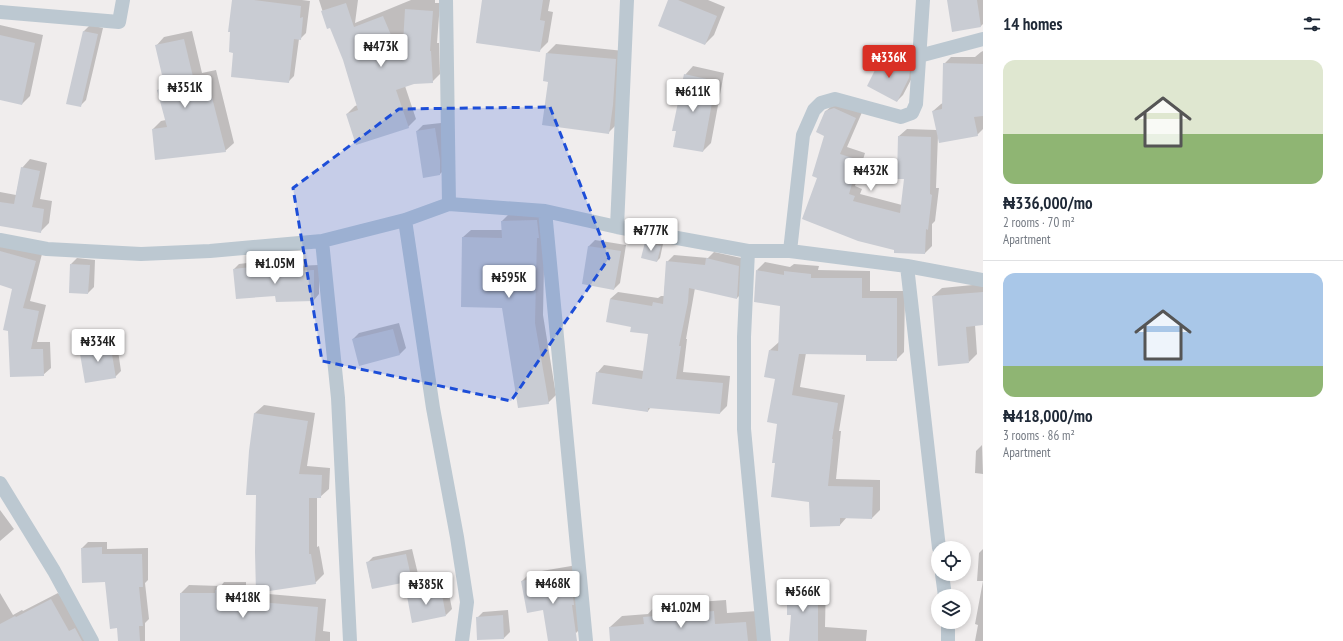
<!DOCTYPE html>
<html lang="en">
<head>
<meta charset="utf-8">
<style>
  :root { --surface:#fff; --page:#f6f6f7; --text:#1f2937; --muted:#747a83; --line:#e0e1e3; --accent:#d93025 }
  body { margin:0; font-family:"PT Sans Narrow",sans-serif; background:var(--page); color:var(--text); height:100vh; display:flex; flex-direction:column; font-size:15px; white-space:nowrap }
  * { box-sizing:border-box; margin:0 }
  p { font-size:13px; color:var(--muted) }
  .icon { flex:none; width:22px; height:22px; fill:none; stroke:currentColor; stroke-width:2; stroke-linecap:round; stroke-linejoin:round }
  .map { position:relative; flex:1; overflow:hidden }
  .sheet { display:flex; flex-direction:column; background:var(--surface); width:360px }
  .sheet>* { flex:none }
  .buttons { position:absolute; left:931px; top:541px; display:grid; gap:8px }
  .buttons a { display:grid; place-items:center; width:40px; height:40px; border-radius:50%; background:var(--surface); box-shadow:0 2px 6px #0003; font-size:20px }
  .price { position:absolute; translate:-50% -34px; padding:0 9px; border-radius:4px; background:#fff; color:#222; font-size:13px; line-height:26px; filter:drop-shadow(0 1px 2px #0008) }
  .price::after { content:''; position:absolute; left:50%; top:24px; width:12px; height:9px; margin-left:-6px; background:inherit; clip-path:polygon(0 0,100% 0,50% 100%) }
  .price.current { background:var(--accent); color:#fff }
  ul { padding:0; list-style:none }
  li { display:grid; align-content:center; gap:8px; height:212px; padding:0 20px }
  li+li { border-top:1px solid var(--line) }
  li span { display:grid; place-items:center; height:124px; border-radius:12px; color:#555 }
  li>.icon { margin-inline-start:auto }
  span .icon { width:72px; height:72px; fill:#fffc; stroke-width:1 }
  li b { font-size:17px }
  h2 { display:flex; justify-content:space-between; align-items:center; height:48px; padding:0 20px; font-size:17px }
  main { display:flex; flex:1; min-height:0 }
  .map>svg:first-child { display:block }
  .shadow { fill:#0003 }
  .building { fill:#c9ccd3 }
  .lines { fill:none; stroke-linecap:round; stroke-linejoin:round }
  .street { stroke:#bcc8d1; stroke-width:14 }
  .marked { fill:#1d4ed8; fill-opacity:0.2; stroke:#1d4ed8; stroke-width:3; stroke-dasharray:8 5; stroke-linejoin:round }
</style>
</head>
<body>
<main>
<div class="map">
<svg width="983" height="641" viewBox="0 0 983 641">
  <rect width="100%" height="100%" fill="#f0eded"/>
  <path class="shadow" d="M233,0H302L310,1L306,33L300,39H299L294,76L288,82L235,52Z
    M319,0H358L355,23L411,0H435V3H440L437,43H439L440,74L432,82L414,83L405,86L416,119L408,127L347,114L355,106L358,105L344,59L331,27L328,28Z
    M483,0H550L548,11L553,12L548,42L539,51Z
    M670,0H708L725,7L714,35L705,44Z
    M949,0H983V24L981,26L953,30Z
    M0,25L43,35L30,96L22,104L0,99Z
    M90,25L103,28L86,100L80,106L68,103L84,31Z
    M192,31L202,73L216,70L234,143L225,151L153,129L161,121L166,120L158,90L165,84L156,46L164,37Z
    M556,44L624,51L617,124L608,133L549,81L544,80L547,53Z
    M889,51L915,64V72L903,95L897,101L883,57Z
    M983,51V129L977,135H938L936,188H939L935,221L932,224V246L925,253L895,249L819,177L825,135L826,111L834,104L863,110L847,147L865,153L855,186L862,189L860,194L902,205L905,178L899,136L907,129L937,130L933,111L941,104L943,103L944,64L951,57H975L981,52Z
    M693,66L724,73L711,143L703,151L685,75Z
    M441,123L445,153L446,168L440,174L417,131L423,125Z
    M30,159L47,163L40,199L52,201L49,223L40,232L0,225V192L16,195L22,168Z
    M545,212L543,315L556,395L548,403L503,307L463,237L471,230H503L502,221L510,213Z
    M595,240L626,245L620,283L614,289L583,283L589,246Z
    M649,240L663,244L660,258L657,261L646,243Z
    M0,246L42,254L30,301L46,305L37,342H50L51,368L43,375L10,376L13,288L0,284Z
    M714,252L746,259L744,291L737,298L695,288L686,339H687L683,372L730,376L727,406L720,413L651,407L648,411L597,373L604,365L644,371L649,333L632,326L610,299L618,292L658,298L661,296H664L667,262L674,255L708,258Z
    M77,258L95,260L94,287L88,293L71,264Z
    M266,261L267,267L319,265V294L314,300L276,295L234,269L239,264Z
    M765,262L790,267L794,264L819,266L818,270L870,271V291H905L904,352L896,360L867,354L806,353L800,387L845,395L839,431H841L836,479L880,480V510L872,518L847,517L840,525L810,501L776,462L778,423L776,378L770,350L779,342L781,305L757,270Z
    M983,284V324L975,325L977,354L969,362L933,296L942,288Z
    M399,323L406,348L400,354L353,339L359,333Z
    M116,337L121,371L115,377L80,348L86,342Z
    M264,405L315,413L307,466L330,468L329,489L320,497H317V547L319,546L324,574L315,583L257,494L250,451L255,413Z
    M982,445L983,474L975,473L976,451Z
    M0,510L14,529L0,541Z
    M88,542H107V549L148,548V580L145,583L149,619L145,623V641H119L118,627L106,581L82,548Z
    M412,549L418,574L412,580L372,588L367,563L373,557Z
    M983,549V641H975L978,625L975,624L983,581H977L979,553Z
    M577,565L584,625L576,633L544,609L522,581L530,573Z
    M796,579H826L825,627L867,630L866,641H790L792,614L788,586Z
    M224,582H246V592L326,599L323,631L330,632V641H181V593L189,585L221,586Z
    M447,584L452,609L446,615L408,596L414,590Z
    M0,593L13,615L22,610L23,611L58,593L95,641H0Z
    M726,600L727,613L758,611L761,641H611L610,627L622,616L648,614L656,605Z
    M508,610L510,632L504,638L477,618L483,612Z"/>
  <path class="building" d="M232,0H254L301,6L300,18L303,17L301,40L294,39L289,83L231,77L233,53L229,52L230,32H228Z
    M482,0H543L540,20L545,21L540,52L476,43Z
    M668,0H678L717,16L705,45L658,26Z
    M947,0H977L981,27L952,32Z
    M346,3L354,27L383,16L402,61L405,9L433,11L430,51H431L433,83L414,84L396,90L409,128L356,145L346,114L358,110L343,60L330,28L327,29L321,11Z
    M83,31L98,34L81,107L66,104Z
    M0,35L35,43L22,105L0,100Z
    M184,39L194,81L207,78L226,152L155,160L152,129L167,127L157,90L165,88L155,45Z
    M546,53L616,59L613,105L609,134L542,125L548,82L543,81Z
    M882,56L910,70L909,78L897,102L867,86Z
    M943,63L983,64V116L974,117L978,136L939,143L932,111L942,109Z
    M684,74L716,81L703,152L673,147L676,131H672Z
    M834,108L856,118L840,154L859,160L849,194L855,196L853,201L900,213L904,179H897L898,136L931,137L930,194L932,195L928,230L926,229L925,254L894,253V250L858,241L802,219L817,178L812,176L824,136L816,132L825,111Z
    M435,128L440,160V175L423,178L416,131Z
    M21,167L40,171L32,207L44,209L41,233L0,226V202L14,204Z
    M537,220L539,238H537L535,323L549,404L518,408L502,308L461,307L462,237L502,238L501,221Z
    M645,242L661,246L657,262L641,258Z
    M588,246L621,251L614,290L582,284Z
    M0,251L36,261L23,308L39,311L31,349H43L44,376L10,377L8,331L3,330L12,289L0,285Z
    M706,258L739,266L737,299L689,288L688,302L679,346H681L676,379L723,383L720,414L648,408V412L592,404L596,372L642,379L648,334L630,332L631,327L606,322L610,299L652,306L653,302L663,304L666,261L705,265Z
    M70,264L90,265L88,294L69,293Z
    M261,266L262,272L314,270V301L276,302L275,296L236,299L233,269Z
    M756,270L784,275V271L811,274V278H862V298H897V361H866V355L799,354L792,395L838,403L832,439H833L828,486L873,487L872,519L840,518V526L810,527L809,502L771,497L775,463H772L777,424L767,422L775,379L764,377L769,350L778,351L780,306L754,302Z
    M983,292V325L966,327L969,363L938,366L932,296Z
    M393,329L400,355L359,366L352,339Z
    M110,342L116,378L85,383L79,348Z
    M254,413L308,421L299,474L322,475L321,498H309V554H311L316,584L256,593L255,552L256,495H246L249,451Z
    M102,547V554H142L143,587H139L143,626H139L140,641H118L117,628L110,629L105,582L82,583L81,548Z
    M406,554L412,581L372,589L366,562Z
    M569,572L573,596L574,605H572L577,641H548L543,610L527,613L521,581Z
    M787,586L818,587V641H789L791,615H787Z
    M441,589L446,616L412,623L407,596Z
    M215,590H238V600L318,607L315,641H180V593H215Z
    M51,599L69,631L75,628L82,641H0V624L15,616L16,617Z
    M714,611L715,624L746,622L748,641H610L609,627L644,624L643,617Z
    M503,615L504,639L477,640L476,617Z"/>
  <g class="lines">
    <path class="street" d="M446,0L449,204
      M0,12L119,22L123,0
      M919,56L983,39
      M545,211L586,641
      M405,220L433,408L457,537L467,602L462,641
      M617,227L627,0
      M0,240L47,249L141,254L210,251L322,241L405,220L449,204L545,211L617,227L748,251
      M322,241L338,398L350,641
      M790,251L803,135L814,110L821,103L835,99L901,117L912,113L916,104L923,0
      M907,266L939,548
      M0,483L54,571L92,641
      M942,574L945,596
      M948,622V641
      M764,641L744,429V337L748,251H790L907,266L983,280"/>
  </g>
  <path class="marked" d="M550,107L609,258L511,401L322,361L293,188L399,109Z"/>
</svg>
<div class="buttons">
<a><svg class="icon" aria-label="locate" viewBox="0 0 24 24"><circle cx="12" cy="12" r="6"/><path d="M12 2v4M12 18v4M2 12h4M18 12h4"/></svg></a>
<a><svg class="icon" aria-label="layers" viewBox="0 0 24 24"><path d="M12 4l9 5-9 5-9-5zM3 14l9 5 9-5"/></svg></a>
</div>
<b class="price" style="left:381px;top:68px">₦473K</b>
<b class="price current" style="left:889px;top:79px">₦336K</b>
<b class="price" style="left:185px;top:109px">₦351K</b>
<b class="price" style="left:693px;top:113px">₦611K</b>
<b class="price" style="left:871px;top:192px">₦432K</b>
<b class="price" style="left:651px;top:252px">₦777K</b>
<b class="price" style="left:275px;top:285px">₦1.05M</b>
<b class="price" style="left:509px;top:299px">₦595K</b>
<b class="price" style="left:98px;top:363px">₦334K</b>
<b class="price" style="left:553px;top:605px">₦468K</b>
<b class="price" style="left:426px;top:606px">₦385K</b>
<b class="price" style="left:803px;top:613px">₦566K</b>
<b class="price" style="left:243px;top:619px">₦418K</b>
<b class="price" style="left:681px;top:629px">₦1.02M</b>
</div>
<section class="sheet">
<h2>14 homes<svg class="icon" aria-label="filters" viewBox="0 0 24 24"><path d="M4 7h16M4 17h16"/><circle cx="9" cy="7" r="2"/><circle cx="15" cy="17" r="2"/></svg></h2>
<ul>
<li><span style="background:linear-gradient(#dfe7d0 60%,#8fb573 0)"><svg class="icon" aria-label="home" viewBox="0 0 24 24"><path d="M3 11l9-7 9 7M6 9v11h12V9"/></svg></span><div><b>₦336,000/mo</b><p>2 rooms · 70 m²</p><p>Apartment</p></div></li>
<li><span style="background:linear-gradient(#a9c7e8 75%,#8fb573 0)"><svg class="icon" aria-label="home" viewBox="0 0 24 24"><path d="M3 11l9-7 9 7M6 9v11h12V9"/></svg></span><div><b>₦418,000/mo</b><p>3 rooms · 86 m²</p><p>Apartment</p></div></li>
</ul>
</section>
</main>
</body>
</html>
